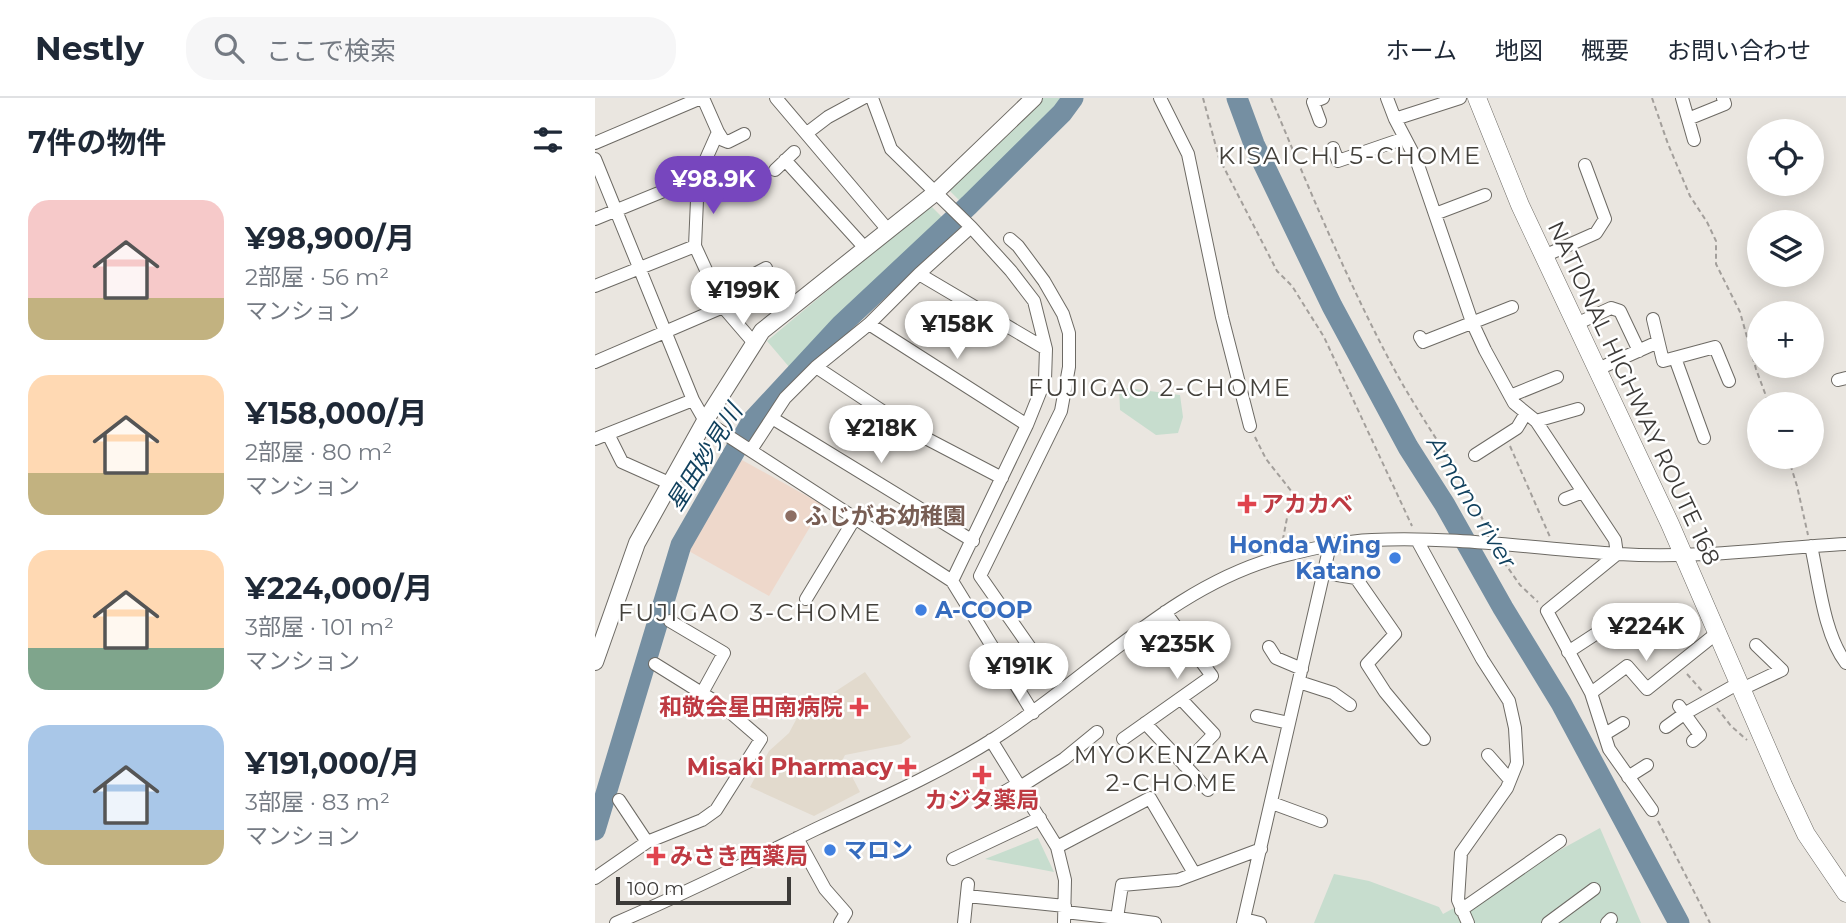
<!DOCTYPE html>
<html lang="ja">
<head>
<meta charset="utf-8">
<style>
  :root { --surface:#fff; --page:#f6f6f7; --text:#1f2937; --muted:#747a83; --line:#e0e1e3; --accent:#7746be }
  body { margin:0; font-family:Montserrat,"Noto Sans JP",sans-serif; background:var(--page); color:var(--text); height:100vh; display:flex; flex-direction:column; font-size:26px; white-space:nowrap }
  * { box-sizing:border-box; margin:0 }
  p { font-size:23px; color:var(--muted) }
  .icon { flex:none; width:38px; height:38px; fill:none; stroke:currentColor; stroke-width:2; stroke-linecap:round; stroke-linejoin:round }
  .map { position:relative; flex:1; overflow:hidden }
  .drawer { display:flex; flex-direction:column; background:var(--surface); width:595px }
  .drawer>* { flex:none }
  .controls { position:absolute; left:1152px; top:21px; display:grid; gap:14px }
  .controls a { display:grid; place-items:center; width:77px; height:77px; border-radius:50%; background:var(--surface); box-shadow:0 4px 18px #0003; font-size:35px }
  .scale { position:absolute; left:21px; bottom:18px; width:175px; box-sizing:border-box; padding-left:7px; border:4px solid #3c3a38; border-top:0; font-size:19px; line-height:24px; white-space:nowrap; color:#3c3a38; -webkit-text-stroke:5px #fff; paint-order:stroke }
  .price { position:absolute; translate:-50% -60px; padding:0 16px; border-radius:24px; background:#fff; color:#222; font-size:23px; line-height:46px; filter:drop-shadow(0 2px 4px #0008) }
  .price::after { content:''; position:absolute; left:50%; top:42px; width:21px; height:16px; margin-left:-10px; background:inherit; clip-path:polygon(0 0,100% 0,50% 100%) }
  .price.on { background:var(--accent); color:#fff }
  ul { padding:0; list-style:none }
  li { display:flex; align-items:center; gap:21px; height:175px; padding:0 28px }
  li span { display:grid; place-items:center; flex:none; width:196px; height:140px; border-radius:21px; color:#555 }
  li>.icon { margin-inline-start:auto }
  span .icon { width:84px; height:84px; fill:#fffc; stroke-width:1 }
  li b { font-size:30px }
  h2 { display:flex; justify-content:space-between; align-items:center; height:84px; padding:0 28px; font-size:30px }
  header { display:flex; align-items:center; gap:42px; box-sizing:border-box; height:98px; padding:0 35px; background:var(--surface); border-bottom:2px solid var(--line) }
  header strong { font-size:33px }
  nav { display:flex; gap:38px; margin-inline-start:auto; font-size:24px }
  .search { width:490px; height:63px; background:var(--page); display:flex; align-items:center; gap:18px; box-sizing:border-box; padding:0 24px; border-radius:28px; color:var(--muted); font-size:26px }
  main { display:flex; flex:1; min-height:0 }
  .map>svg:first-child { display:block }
  .built { fill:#e2dacd }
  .education { fill:#eed8cb }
  .green { fill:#c7ddce }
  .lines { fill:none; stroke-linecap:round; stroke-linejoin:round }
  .river { stroke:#758fa2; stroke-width:21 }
  .minor-casing { stroke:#6d6a64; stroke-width:14 }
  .major-casing { stroke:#6d6a64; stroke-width:18 }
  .highway-casing { stroke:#6d6a64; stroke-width:19 }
  .path { stroke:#a39f9b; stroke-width:2; stroke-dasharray:5 3.5; stroke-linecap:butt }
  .minor { stroke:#fff; stroke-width:12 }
  .major { stroke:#fff; stroke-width:16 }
  .highway { stroke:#fff; stroke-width:18 }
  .health-dot { fill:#e0444e; stroke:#fff; stroke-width:2.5 }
  .education-dot { fill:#8d6e63; stroke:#fff; stroke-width:2.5 }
  .shop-dot { fill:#3f7fe0; stroke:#fff; stroke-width:2.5 }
  .labels { text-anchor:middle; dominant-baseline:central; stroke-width:5; stroke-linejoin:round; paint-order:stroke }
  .street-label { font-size:23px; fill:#3c3a38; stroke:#fff }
  .health-label { font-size:23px; font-weight:bold; fill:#be3a42; stroke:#fff; text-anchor:start }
  .education-label { font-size:23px; font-weight:bold; fill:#785e54; stroke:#fff; text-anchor:start }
  .shop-label { font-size:23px; font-weight:bold; fill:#366cbe; stroke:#fff; text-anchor:start }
  .neighbourhood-label { font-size:24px; letter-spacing:2px; fill:#43403b; stroke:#fff }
  .water-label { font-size:24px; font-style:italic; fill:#11415e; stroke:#fff }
</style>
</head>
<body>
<header>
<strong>Nestly</strong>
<div class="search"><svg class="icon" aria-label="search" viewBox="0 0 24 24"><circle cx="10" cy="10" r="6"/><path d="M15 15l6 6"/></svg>ここで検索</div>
<nav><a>ホーム</a><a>地図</a><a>概要</a><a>お問い合わせ</a></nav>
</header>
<main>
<section class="drawer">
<h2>7件の物件<svg class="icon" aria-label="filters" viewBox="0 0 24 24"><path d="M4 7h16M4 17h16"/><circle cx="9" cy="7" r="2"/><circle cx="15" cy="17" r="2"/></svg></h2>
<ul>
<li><span style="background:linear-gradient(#f6c9c9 70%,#c2b280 0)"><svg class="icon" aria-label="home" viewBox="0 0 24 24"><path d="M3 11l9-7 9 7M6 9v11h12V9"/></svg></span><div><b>¥98,900/月</b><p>2部屋 · 56 m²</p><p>マンション</p></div></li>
<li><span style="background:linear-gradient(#ffd9b3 70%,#c2b280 0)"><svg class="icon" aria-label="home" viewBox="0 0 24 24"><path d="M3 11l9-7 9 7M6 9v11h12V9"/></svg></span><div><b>¥158,000/月</b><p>2部屋 · 80 m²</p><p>マンション</p></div></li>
<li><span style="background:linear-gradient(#ffd9b3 70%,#7fa58c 0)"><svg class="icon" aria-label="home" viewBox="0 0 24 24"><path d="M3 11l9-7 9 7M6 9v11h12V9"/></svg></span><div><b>¥224,000/月</b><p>3部屋 · 101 m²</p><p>マンション</p></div></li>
<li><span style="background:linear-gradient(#a9c7e8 75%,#c2b280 0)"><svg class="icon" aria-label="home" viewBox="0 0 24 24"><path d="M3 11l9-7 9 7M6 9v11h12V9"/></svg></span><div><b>¥191,000/月</b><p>3部屋 · 83 m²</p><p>マンション</p></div></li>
</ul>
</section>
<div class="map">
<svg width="1251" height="825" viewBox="0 0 1251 825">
  <rect width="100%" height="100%" fill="#eae6e0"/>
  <path class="built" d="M270,574L316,639L306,646L250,657L248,661L265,694L219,718L155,689L174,653L194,635L203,618Z"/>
  <path class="education" d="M147,362L228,407L174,498L92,452L137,369Z"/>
  <path class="green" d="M446,0H474L466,11L367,105L353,91Z
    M335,107L351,123L195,270L172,243Z
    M524,289L585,297L588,319L583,335L561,337L525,312Z
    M1005,730L1046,825H719L739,776L774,783L844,809L848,816Z
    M443,740L459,774L390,761Z"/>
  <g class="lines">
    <path class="river" d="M642,0L659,46L737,208L813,349L850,407L908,510L966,605L1084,825
      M0,732L86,447L157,323L246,227L374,107L467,15L478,0"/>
    <g class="minor-casing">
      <path id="minor" d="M108,0L123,34L103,79L100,148L128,209L159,245
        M181,0L293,132
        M277,0L296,51L376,129L416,173L439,203L451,251L450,282L432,327L357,483
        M565,0L593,56L627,219L655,328
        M792,0L800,21L865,0
        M1087,0L1093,21L1130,6L1128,0
        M800,21L821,61L877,224L890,252L919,305L941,323L1020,442L1022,456L952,513L996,595L1014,651L1057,712
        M1093,21L1099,42
        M725,23L718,4L728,0
        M123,34L128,42L133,44L149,36
        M212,35L233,19L268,0
        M0,45L106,0
        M738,50L743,63L810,40
        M0,61L98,302L110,323L357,483L438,615
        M190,62L270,150
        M180,72L199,54
        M840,116L890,97
        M0,121L103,79
        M415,141L423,148L449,183L468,216L474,235V269L466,313L385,478L450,571
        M949,158L1001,135L1010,121L990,67
        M324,176L451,251
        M0,188L100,148
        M122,196L171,170
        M1058,221L1068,263L1120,249L1134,283
        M274,226L432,327
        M981,226L1016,210L1025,213L1044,253
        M825,239L828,244L917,209
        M1080,260L1109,340
        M0,264L128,209
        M221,269L319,334L407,380
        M1003,271L1063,244
        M1243,282L1251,280
        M915,298L962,279
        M177,320L378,443
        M941,323L983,311
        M13,336L27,364L74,385
        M0,341L98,302
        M156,352L190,300L221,269L274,226L324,176L376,129
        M880,357L922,330L931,315
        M970,401L988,394
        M822,442L887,561L914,603L920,630L922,665L912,690L866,755L863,802L873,825
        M1216,448C1224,483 1229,537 1251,565
        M730,475L761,480L800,536L772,566L790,594L829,641
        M211,501L260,420
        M75,523L129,555L107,595
        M674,549L681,560L707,571
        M973,554L999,537
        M704,584L738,595L755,607
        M1147,591L1187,572L1161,547
        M996,595L1032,568L1052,591L1122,535
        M586,601L619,636L589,667
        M1084,608L1105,637L1098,643
        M662,618L694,625
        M550,625L613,692
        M1071,629L1089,616L1144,585
        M1010,636L1028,625
        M528,641L617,578L570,514
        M396,642L462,749L470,782L469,825
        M893,657L915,682
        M1033,679L1052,667
        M425,689L469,661L502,634
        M397,701L423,686
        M24,702L52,744
        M677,705L726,723
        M202,740L230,791L251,815L245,825
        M462,749L555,700L599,775
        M358,761L445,720
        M0,780L52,744L107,722L121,712L166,641L129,609L60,566
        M372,798L470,808
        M866,812L965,743
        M470,814L522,820L527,787L583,782L666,751
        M522,820L560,825
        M649,821L665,825
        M21,825C89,796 155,763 221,731C281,703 343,676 400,640C496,579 578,485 692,457C720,450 749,443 777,442C860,438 942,451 1024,456C1100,461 1176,450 1251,446
        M369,825L373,786
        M648,825L735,447
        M953,825L999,791
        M1012,825L1016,821"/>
    </g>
    <g class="major-casing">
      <path id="major" d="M0,564L42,445L110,323L167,233L340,95L439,0"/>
    </g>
    <g class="highway-casing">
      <path id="highway" d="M882,0L925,107L1075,426L1188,687L1211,736L1251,795"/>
    </g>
    <path class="path" d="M608,0L624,60L682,173L697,188L729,239L817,428
      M676,0C714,90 751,181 797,267C827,324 867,374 893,433
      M1057,0L1073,46L1095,98L1112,124L1121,143V166L1145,214L1161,271L1174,306
      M660,339L671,361L697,394L687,446
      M915,348L955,439
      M1193,359L1202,388L1213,437
      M904,457L925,487L943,504
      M1092,576L1107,593
      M1122,610L1136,628L1152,642
      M1063,723L1115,825"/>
    <use href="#minor" class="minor"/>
    <use href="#major" class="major"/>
    <use href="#highway" class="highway"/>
  </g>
  <g class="health-dot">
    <path d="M648.5 395.5h7v7h7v7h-7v7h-7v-7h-7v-7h7z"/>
    <path d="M260.5 598.5h7v7h7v7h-7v7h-7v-7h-7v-7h7z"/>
    <path d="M308.5 658.5h7v7h7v7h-7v7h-7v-7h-7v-7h7z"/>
    <path d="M383.5 666.5h7v7h7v7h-7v7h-7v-7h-7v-7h7z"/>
    <path d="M57.5 747.5h7v7h7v7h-7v7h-7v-7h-7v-7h7z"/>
  </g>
  <circle class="education-dot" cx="196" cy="418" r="7"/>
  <g class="shop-dot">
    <circle cx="800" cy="460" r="7"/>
    <circle cx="326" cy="512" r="7"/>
    <circle cx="235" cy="752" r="7"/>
  </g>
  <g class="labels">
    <g class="street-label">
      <text transform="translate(1039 295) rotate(65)">NATIONAL HIGHWAY ROUTE 168</text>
    </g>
    <g class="health-label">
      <text x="666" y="406">アカカベ</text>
      <text x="248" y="609" text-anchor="end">和敬会星田南病院</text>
      <text x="298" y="669" text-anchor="end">Misaki Pharmacy</text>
      <text x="387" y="702" text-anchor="middle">カジタ薬局</text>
      <text x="75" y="758">みさき西薬局</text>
    </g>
    <g class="education-label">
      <text x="210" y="418">ふじがお幼稚園</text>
    </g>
    <g class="shop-label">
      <text x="786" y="447" text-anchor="end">Honda Wing<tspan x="786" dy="26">Katano</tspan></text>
      <text x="340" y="512">A-COOP</text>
      <text x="249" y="752">マロン</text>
    </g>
    <g class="neighbourhood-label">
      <text x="755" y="57">KISAICHI 5-CHOME</text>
      <text x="565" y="289">FUJIGAO 2-CHOME</text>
      <text x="155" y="514">FUJIGAO 3-CHOME</text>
      <text x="577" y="656">MYOKENZAKA<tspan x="577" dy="28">2-CHOME</tspan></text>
    </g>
    <g class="water-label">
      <text transform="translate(109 359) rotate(-58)">星田妙見川</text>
      <text transform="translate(877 404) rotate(59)">Amano river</text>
    </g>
  </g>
</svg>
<div class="controls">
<a><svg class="icon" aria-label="locate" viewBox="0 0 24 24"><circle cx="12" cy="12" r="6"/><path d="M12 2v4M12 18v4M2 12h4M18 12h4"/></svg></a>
<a><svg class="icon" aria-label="layers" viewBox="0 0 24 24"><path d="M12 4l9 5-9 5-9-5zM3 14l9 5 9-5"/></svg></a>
<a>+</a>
<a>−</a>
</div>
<div class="scale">100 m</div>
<b class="price on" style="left:118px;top:118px">¥98.9K</b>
<b class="price" style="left:148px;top:229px">¥199K</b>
<b class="price" style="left:362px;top:263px">¥158K</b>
<b class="price" style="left:286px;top:367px">¥218K</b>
<b class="price" style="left:1051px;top:565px">¥224K</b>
<b class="price" style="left:582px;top:583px">¥235K</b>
<b class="price" style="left:424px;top:605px">¥191K</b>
</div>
</main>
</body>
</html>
